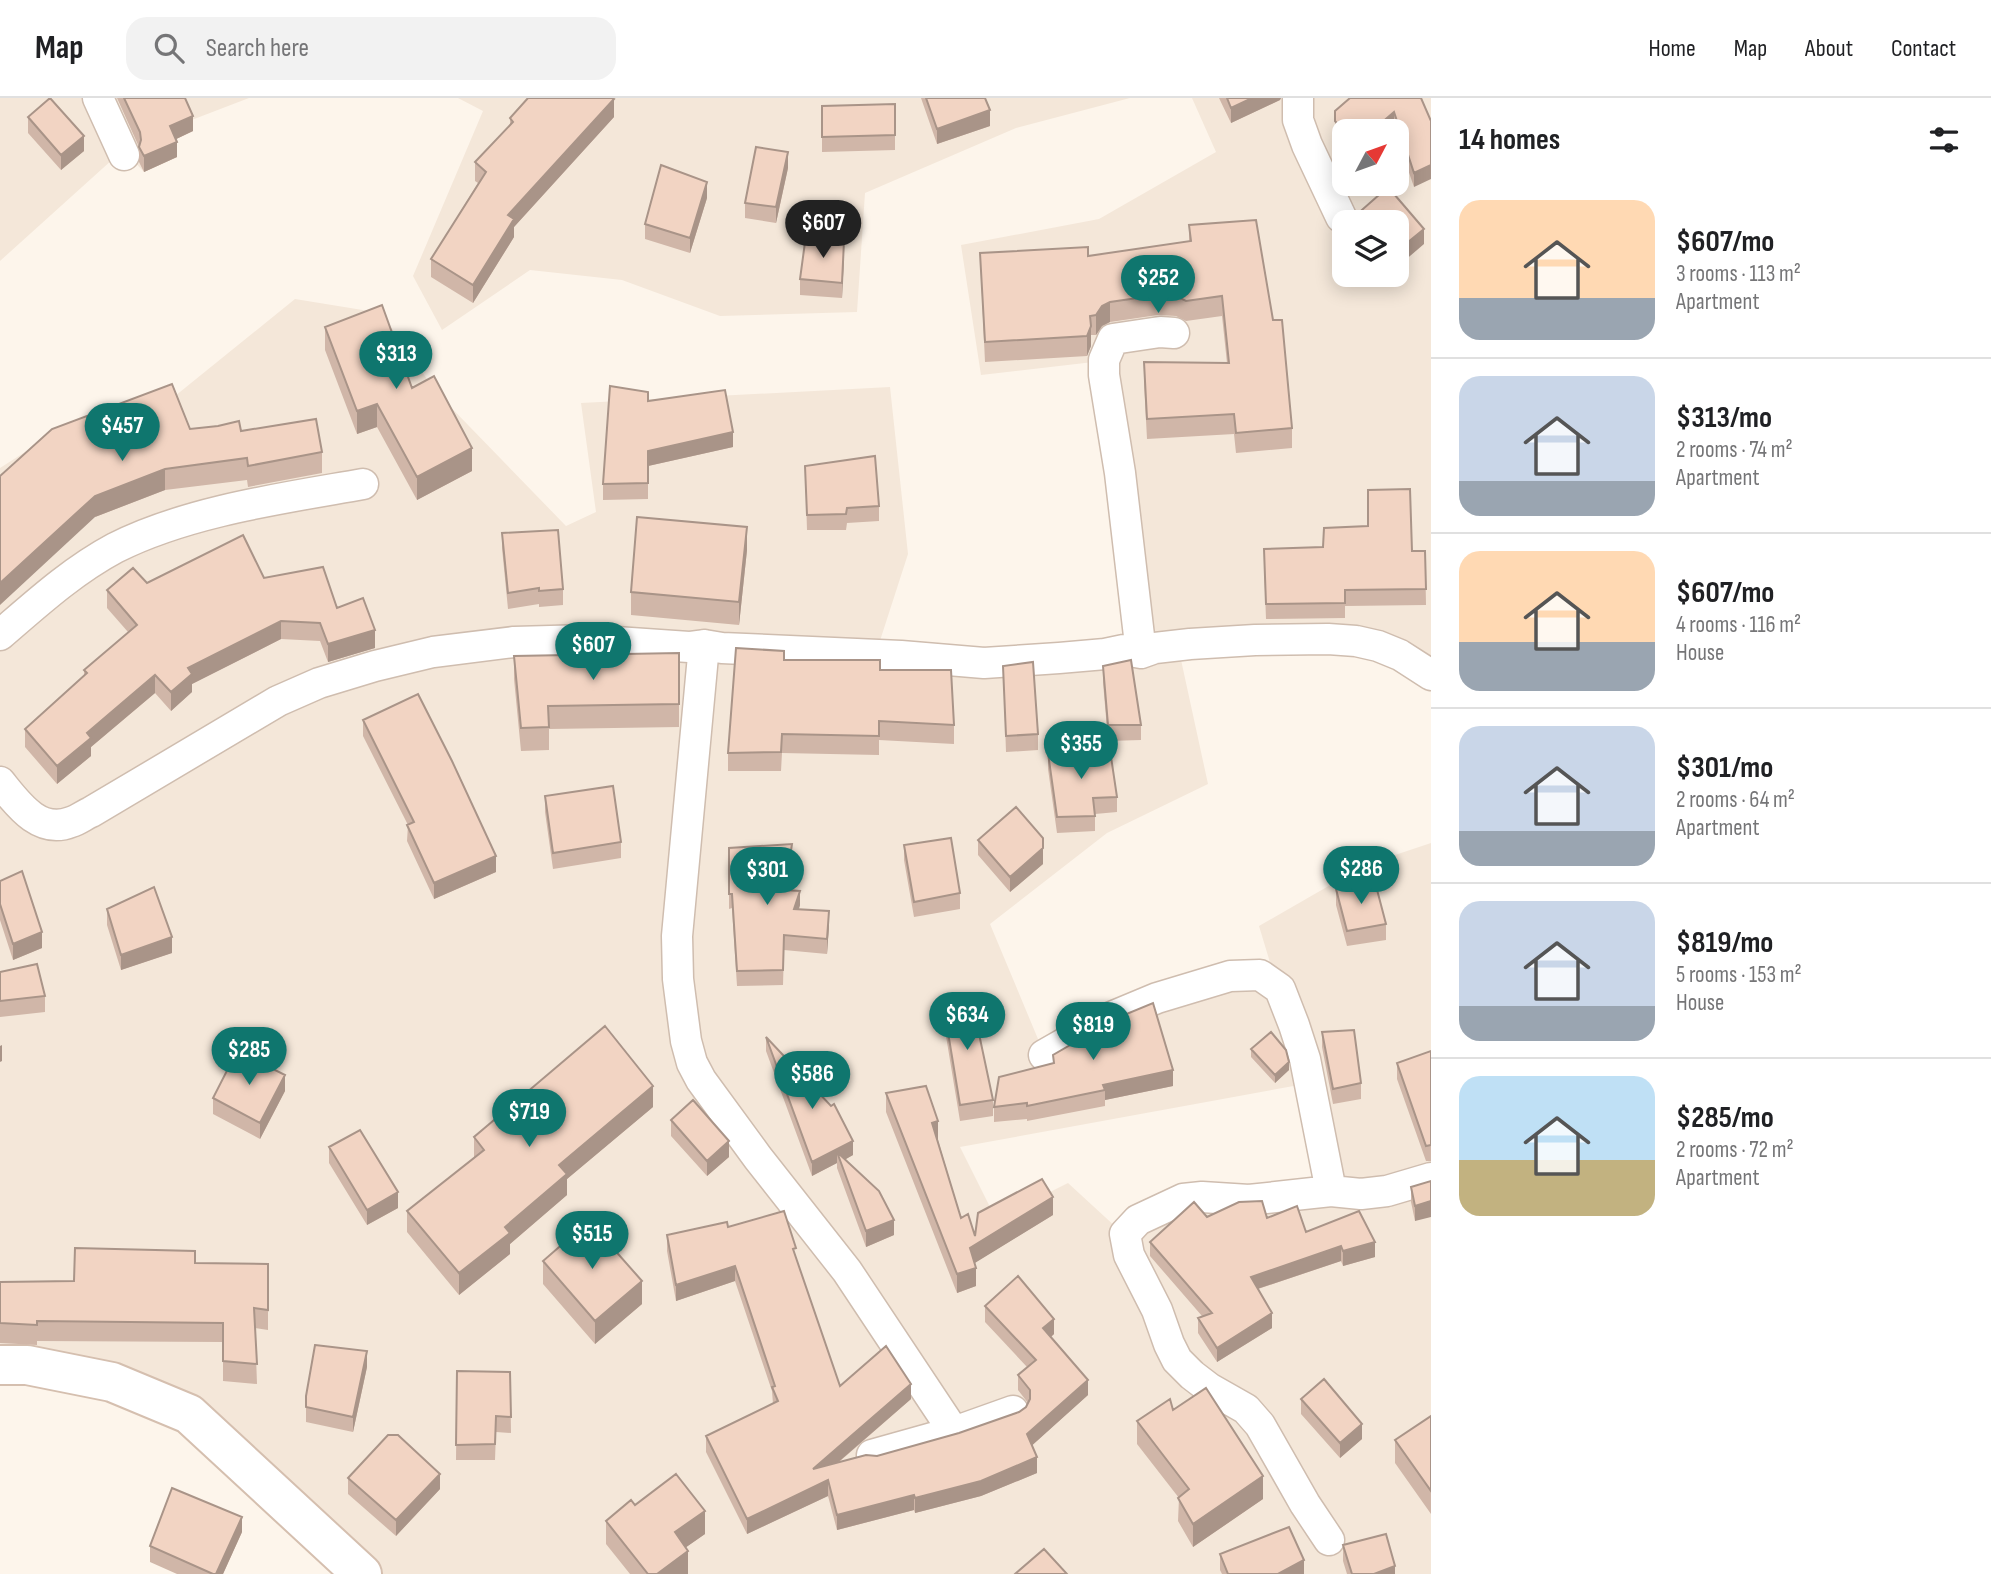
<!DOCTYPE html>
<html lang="en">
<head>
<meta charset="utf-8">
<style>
  :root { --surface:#fff; --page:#f2f2f2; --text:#202124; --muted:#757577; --line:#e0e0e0; --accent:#0f766e }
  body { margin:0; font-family:"Sofia Sans Condensed",sans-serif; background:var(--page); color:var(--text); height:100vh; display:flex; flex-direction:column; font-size:26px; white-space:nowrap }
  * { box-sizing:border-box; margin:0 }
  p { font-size:23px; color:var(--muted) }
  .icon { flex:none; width:38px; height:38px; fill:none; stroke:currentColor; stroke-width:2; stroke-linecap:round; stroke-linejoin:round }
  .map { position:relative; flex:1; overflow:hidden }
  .details { display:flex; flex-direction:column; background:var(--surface); width:560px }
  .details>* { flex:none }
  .needle { width:46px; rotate:49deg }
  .fabs { position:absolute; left:1332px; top:21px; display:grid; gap:14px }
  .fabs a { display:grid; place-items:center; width:77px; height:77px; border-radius:14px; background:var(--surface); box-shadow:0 4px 18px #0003; font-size:35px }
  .price { position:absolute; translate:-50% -60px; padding:0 16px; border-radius:24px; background:var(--accent); color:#fff; font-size:23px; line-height:46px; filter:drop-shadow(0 2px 4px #0008) }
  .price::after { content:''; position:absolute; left:50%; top:42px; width:21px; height:16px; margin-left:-10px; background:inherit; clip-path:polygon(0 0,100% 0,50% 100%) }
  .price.current { background:#222; color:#fff }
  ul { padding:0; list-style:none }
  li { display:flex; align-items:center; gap:21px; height:175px; padding:0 28px }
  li+li { border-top:2px solid var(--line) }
  li span { display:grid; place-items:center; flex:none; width:196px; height:140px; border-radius:21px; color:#555 }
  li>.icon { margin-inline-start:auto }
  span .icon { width:84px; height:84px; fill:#fffc; stroke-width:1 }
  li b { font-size:30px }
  h2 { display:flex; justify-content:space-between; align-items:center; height:84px; padding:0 28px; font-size:30px }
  header { display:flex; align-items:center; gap:42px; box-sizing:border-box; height:98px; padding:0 35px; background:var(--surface); border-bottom:2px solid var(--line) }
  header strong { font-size:33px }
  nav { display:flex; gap:38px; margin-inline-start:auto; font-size:24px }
  .search { width:490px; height:63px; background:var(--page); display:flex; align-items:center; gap:18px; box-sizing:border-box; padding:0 24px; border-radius:21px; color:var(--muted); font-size:26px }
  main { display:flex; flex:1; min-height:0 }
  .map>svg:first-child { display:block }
  .residential { fill:#f4e7d9; fill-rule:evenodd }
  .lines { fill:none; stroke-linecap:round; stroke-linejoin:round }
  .street-casing { stroke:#cfbdaf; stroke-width:33 }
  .secondary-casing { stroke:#d5bfaf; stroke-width:42 }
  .street { stroke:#fff; stroke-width:30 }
  .secondary { stroke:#fff; stroke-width:38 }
  .wall { fill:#d0b6a8 }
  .shaded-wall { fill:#a99488 }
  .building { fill:#f2d4c3; stroke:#a99488; stroke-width:2 }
</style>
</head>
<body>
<header>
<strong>Map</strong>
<div class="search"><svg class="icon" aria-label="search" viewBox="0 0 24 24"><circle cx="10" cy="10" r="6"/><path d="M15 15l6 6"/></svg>Search here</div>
<nav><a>Home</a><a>Map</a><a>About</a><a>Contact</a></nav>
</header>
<main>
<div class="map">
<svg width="1431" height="1476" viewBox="0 0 1431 1476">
  <rect width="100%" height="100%" fill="#fdf5eb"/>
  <path class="residential" d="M0,0H249L189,23L193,33L170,44L177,59L144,74L123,52L0,163Z
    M458,0H1130L1016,30L865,95L857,214L720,218L622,182L530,172L442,232L413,178L483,13Z
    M1192,0H1431V582L1357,544L1178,548L1208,686L1107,735L990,826L1043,953L1170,895L1275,881L1259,828L1365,767L1431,745V1476H349L148,1303L78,1282L0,1284V370L58,333L154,315L295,201L381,215L436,294L566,428L596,414L581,305L890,289L908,456L876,555L1138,552L1102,263L981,277L961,147L1099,121L1216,54ZM1344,33H1396V86H1344ZM1344,124H1396V177H1344ZM1299,987L1328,1092L1187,1100L1130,1142L1068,1085L996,1121L960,1049Z"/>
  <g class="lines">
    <g class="street-casing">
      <path id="street" d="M98,0L124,57
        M1298,0V22L1307,47L1341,119
        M0,537C36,506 72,473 115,450C188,413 284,400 363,386
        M704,547L677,838L678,881L686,943L692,965L701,982L758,1060L847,1173L954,1334
        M1141,555L1120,375L1104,277V262L1113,241L1160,234L1174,235
        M0,684C17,705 39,737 71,724C78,722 84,717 91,714L278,603L319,585L375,568L433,554L514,544L587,542L689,549L704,547L722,550L901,558L984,565L1059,560L1105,556L1124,552L1141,555L1155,550L1190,546L1255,542L1328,541L1356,543L1378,548L1400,557L1431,577
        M1044,957L1109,920L1157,900L1230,878L1260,877L1280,891L1294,927L1305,961L1331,1093
        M872,1357L954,1334L1013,1313
        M1329,1442L1305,1406L1260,1327L1246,1311L1209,1290L1192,1277L1177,1262L1169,1246L1157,1212L1129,1157L1125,1136L1138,1122L1183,1101L1202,1099L1249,1102L1331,1093L1361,1096L1387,1093L1431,1080"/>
    </g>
    <g class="secondary-casing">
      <path id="secondary" d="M0,1267H27L112,1284L189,1316L362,1476"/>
    </g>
    <use href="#street" class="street"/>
    <use href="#secondary" class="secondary"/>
  </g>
  <path class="wall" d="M117,0H185L193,33L176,41L177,59L144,74L139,64V49Z
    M921,0H985L990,28L937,46Z
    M1219,0H1281L1280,2L1231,25Z
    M1421,0L1414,89L1396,37V33H1395L1394,28L1344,33V47L1335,37V13Z
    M895,6V52L822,54V8Z
    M28,19L84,53L61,72L28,35Z
    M614,19L514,129V139L473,205L431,179V161L478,85L475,83V64L510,28V20Z
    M788,70L776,125L745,120V105Z
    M707,100L690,155L645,141V126Z
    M1189,127L1292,330V350L1236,355L1234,336L1147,341L1144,284V264L1227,265L1222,218L1186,223L1176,218L1158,217L1110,224L1102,228L1096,237H1091V248L1087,258L985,264L980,155L1088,158L1189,143Z
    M844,158L842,200L800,197V181Z
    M325,229L412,290L472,373L417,402L377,329L357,336L325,252Z
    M648,303L733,349L648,368V401L603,402V386Z
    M190,331L241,333L322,354V375L248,389L247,382L165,392L95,419Z
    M805,368L879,408V423L847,425L846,432H807Z
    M502,435L563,491V507L539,509V506L508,511L502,450Z
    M747,452L739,527L631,517V494Z
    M1412,453H1425L1426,507L1345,508V520L1266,521L1264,467Z
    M264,480L337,510L375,550L328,564L320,543L281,541L192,586V594L171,613L155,595L91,649V658L57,686L25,649V631L84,578V572L128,534L107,510V492L147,485Z
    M679,555V629L549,631V652L521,653L514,581V558Z
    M784,562L880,572L954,627V646L879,642V657L782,655L781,673H728V655Z
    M1003,568L1038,636V652L1006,654Z
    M1103,568L1141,627V642L1108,643L1103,584Z
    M363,622L496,774L434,801L407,743L408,727L363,638Z
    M1048,655L1117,699V714L1095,716V733L1057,735L1048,671Z
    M545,698L621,744V760L553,771L545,714Z
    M978,742L1043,766L1010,794L978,757Z
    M904,747L960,795V811L914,819L904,762Z
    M729,750L792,761L787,792L800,807L799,811L829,827L827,856L784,852L783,887L737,888L732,810L729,811Z
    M0,783L42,850L13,862L0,822Z
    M1336,791L1386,826V842L1347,848L1336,807Z
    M107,811L172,855L121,872L107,827Z
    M0,874L45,898V914L0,919Z
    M943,904L993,1002V1018L960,1023L943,920Z
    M1322,934L1361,985V1001L1333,1006L1322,949Z
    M766,939L831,1008L853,1057L845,1061L894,1137L866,1149L837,1070V1065L812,1078L766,953Z
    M1251,951L1289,972L1275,985L1251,959Z
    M1431,953V1063H1426L1397,981V965Z
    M1053,957L1173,988L1105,1002V1008L1027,1023V1021L994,1024V1009L1053,965Z
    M285,993L260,1041L213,1016V1000Z
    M886,995L938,1042L961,1120L975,1138L1053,1117L974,1165L976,1188L957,1195L886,1014Z
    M653,1009L567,1081V1097L510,1146V1156L459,1197L407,1134V1113L474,1060V1039Z
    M671,1022L729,1059L707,1078L671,1038Z
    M329,1049L398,1110L367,1127L329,1065Z
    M1431,1083L1415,1123L1411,1104V1089Z
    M1207,1119L1267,1120L1375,1159L1343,1168L1341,1163L1258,1191L1272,1230L1217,1264L1198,1235V1220L1202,1218L1150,1158V1144Z
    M728,1129L796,1161L840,1288L911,1301L839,1364L877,1358L959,1335L1019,1314L1026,1309L1028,1305L1018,1292V1277L1027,1269L985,1224V1208L1054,1236L1051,1239L1088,1297L1032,1347L1037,1375L981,1398L915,1415L914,1412L837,1432L828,1398L747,1436L706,1354V1338L773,1306L772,1293L735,1183L676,1203L667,1153V1137Z
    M543,1163L642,1206L595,1246L543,1186Z
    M195,1165L268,1166V1232L255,1230L257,1286L223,1283V1244L37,1243V1247L0,1245V1184L74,1183Z
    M367,1269L353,1334L306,1324V1298Z
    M457,1273L510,1274L511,1335L496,1334L495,1362H456Z
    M1301,1301L1362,1341L1340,1360L1301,1316Z
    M1173,1312L1263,1401L1193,1449L1178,1423L1179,1400L1137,1346V1323Z
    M1431,1318V1416L1395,1365V1342Z
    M348,1380L440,1391L396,1438L348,1396Z
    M635,1407L705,1436L686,1449L688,1476H630L606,1446V1423Z
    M242,1434L223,1476H177L150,1464V1448Z
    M1343,1447L1395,1476H1347L1343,1463Z
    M1220,1456L1304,1476H1222L1220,1472Z"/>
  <path class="shaded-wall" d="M1252,0H1281L1280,2L1231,25V10Z
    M614,1V19L514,129V139L473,205V187L508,117Z
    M990,12V28L937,46V31Z
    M1394,14V28L1388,33H1372Z
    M193,18V33L170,44V28Z
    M84,38V53L61,72V57Z
    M177,44V59L144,74V58Z
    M788,54V70L776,125V109Z
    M1431,67V81L1414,89V75Z
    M707,84V100L690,155V140Z
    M1424,131V146L1396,170V154Z
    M844,143V158L842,200V185Z
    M1110,204V224L1102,228L1096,237V217L1102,208Z
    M1091,228V248L1087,258V238Z
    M377,306V329L357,336V313Z
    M733,334V349L648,368V353Z
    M472,350V373L417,402V379Z
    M165,371V392L95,419L0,507V485L95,398Z
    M747,429V452L739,527V504Z
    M281,523V541L192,586V594L171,613V594L188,570Z
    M375,532V550L328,564V546Z
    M155,577V595L91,649V658L57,686V668L87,635Z
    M792,746V761L785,807V792Z
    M1043,750V766L1010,794V779Z
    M496,758V774L434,801V785Z
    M800,793V807L794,826V811Z
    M829,813V827L827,856V841Z
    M42,834V850L13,862V846Z
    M172,839V855L121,872V857Z
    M2,947V963L0,964V948Z
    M1289,964V972L1275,985V977Z
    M1173,972V988L1105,1002V992L1103,987Z
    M285,977V993L260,1041V1025Z
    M653,988V1009L567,1081V1097L510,1146V1156L459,1197V1175L559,1067Z
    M938,1023V1042L932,1044V1025Z
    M729,1043V1059L707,1078V1063Z
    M853,1043V1057L841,1064L837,1054V1065L812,1078V1064Z
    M398,1094V1110L367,1127V1112Z
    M1053,1099V1117L970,1168V1150Z
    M1431,1103V1119L1415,1123V1108Z
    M894,1122V1137L866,1149V1133Z
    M1375,1144V1159L1343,1168V1153Z
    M1341,1148V1163L1251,1193V1179Z
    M735,1168V1183L676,1203V1187Z
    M976,1170V1188L957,1195V1176Z
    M642,1183V1206L595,1246V1223Z
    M1272,1215V1230L1217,1264V1250Z
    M1054,1221V1236L1043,1246V1230Z
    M367,1253V1269L353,1334V1319Z
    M1088,1282V1297L1027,1352V1336Z
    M911,1286V1301L813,1386V1371Z
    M1362,1326V1341L1340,1360V1345Z
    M1037,1359V1375L981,1398L915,1415V1400Z
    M440,1376V1391L396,1438V1422Z
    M1263,1378V1401L1193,1449V1426Z
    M828,1382V1398L747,1436V1421Z
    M914,1397V1412L837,1432V1417Z
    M705,1413V1436L675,1457V1434Z
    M242,1419V1434L223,1476H216Z
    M688,1453V1476H657Z
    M1304,1462V1476H1278Z
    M1395,1468V1476H1374Z"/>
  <path class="building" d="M50,0L84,38L61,57L28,19Z
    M124,0H185L193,18L170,28L177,44L144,58L139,49L141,42L140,34Z
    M528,0H612L614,1L508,117L514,121L473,187L431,161L486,74L475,64L513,24L510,20Z
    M926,0H985L990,12L937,31Z
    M1227,0H1252L1231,10Z
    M1350,0H1421L1431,23V67L1414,75L1394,14L1372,33H1344L1335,23V13Z
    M895,6V37L822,39V8Z
    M756,49L788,54L776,109L745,105Z
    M661,67L707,84L690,140L645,126Z
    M1388,89L1424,131L1396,154V124H1360L1355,118Z
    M1256,122L1273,222H1282L1292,330L1236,335L1234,316L1147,321L1144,264L1229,265L1222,198L1186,203L1176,198L1158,197L1110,204L1102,208L1096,217L1090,218L1091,228L1087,238L985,244L980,155L1088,149V158L1191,143L1189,127Z
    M806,137L844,143L842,185L800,181Z
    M382,207L412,290L434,278L472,350L417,379L377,306L357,313L325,229Z
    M172,286L190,331L218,328L239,323L241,333L316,321L322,354L248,368L247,360L165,371L95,398L0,485V378L52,331Z
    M610,288L648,294V303L725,292L733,334L648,353V385L603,386Z
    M875,358L879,408L847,410L846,416L807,417L805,368Z
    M1410,391L1412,453H1425L1426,491L1345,492V505L1266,506L1264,451L1323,449L1324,430L1368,428V392Z
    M637,419L747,429L739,504L631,494Z
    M558,432L563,491L539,493V490L508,495L502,435Z
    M243,437L264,480L323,469L337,510L363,500L375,532L328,546L320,525L281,523L188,570L192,576L171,594L155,577L87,635L91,640L57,668L25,631L87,575L84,572L137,527L107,492L133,470L147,485Z
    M736,550L784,553V562H880V572H951L954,627L879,623V638L782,636L781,654L728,655Z
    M679,555V606L548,608L549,629L521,630L514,558Z
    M1131,562L1141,627H1108L1103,568Z
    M1033,564L1038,636L1006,638L1003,568Z
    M418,596L452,663L496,758L434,785L407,727L414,724L363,622Z
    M1110,652L1117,699L1093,700L1095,718L1057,719L1048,655Z
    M613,688L621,744L553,755L545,698Z
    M1016,709L1043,740V750L1010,779L978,742Z
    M951,740L960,795L914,804L904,747Z
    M792,746L785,792L800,793L794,811L829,813L827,841L784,837L783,872L737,873L732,796H729V750Z
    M22,773L42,834L13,846L0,806V783Z
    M1375,784L1386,826L1347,833L1336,791Z
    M154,789L172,839L121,857L107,811Z
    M37,866L45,898L0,903V874Z
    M971,898L993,1002L960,1007L943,904Z
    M1153,905L1173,972L1103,987L1105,992L1027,1008V1005L994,1009L999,979L1054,965L1053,957L1117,920Z
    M605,928L653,988L559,1067L567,1076L505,1129L510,1135L459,1175L407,1113L484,1052L474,1039Z
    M1354,932L1361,985L1333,991L1322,934Z
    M1271,934L1286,952L1289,964L1275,977L1251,951Z
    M766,939L831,1008L834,1006L853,1043L812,1064Z
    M237,953L285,977L260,1025L213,1000Z
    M1431,953V1047L1426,1048L1397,965Z
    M926,988L938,1023L932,1025L961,1120L968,1116L975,1138L978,1115L1042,1081L1053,1099L970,1150L976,1170L957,1176L886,995Z
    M693,1002L729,1043L707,1063L671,1022Z
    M360,1032L398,1094L367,1112L329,1049Z
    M837,1054L879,1093L894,1122L866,1133Z
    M1431,1083V1103L1415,1108L1411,1089Z
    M1262,1103L1267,1120L1297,1108L1306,1134L1359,1113L1375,1144L1343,1153L1341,1148L1251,1179L1272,1215L1217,1250L1198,1220L1212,1215L1150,1144L1194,1104L1207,1119L1239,1104Z
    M784,1113L796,1150L793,1151L840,1288L886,1248L911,1286L813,1371L866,1357L877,1358L959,1335L1019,1314L1026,1309L1030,1301V1292L1018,1277L1036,1262L985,1208L1018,1178L1054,1221L1043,1230L1088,1282L1027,1336L1037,1359L981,1383L915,1400L914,1397L837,1417L828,1382L747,1421L706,1338L778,1303L772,1289L775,1288L735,1168L676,1187L667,1137L727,1124L728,1129Z
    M589,1123L642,1183L595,1223L543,1163Z
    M75,1150L195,1153V1165L268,1166V1212L254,1210L257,1266L223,1263V1225L37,1223V1227L0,1225V1184L74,1183Z
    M315,1247L367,1253L353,1319L306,1309V1298Z
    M457,1273L510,1274L511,1319L496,1318L495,1346L456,1347Z
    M1324,1281L1362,1326L1340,1345L1301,1301Z
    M1206,1290L1263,1378L1193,1426L1178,1400L1189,1391L1137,1323L1170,1301L1173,1312Z
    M1431,1318V1393L1395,1342Z
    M388,1337H398L440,1376L396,1422L348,1380Z
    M676,1376L705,1413L675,1434L688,1453L657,1476H648L606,1423L631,1402L635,1407Z
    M172,1390L242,1419L216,1476H213L150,1448Z
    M1289,1429L1304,1462L1278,1476H1228L1220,1456Z
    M1386,1436L1395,1468L1374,1476H1352L1343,1447Z
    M1044,1451L1067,1476H1015Z"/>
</svg>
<div class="fabs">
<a><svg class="needle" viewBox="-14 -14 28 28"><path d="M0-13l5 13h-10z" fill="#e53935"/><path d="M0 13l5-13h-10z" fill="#757577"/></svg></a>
<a><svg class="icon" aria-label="layers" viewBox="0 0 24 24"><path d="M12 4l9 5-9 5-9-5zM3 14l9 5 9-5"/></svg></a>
</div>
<b class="price current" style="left:823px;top:162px">$607</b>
<b class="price" style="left:1158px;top:217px">$252</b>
<b class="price" style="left:396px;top:293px">$313</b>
<b class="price" style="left:122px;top:365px">$457</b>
<b class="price" style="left:593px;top:584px">$607</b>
<b class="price" style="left:1081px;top:683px">$355</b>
<b class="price" style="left:1361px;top:808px">$286</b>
<b class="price" style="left:767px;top:809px">$301</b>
<b class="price" style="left:967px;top:954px">$634</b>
<b class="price" style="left:1093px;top:964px">$819</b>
<b class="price" style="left:249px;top:989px">$285</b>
<b class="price" style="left:812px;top:1013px">$586</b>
<b class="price" style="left:529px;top:1051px">$719</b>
<b class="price" style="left:592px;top:1173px">$515</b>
</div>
<section class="details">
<h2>14 homes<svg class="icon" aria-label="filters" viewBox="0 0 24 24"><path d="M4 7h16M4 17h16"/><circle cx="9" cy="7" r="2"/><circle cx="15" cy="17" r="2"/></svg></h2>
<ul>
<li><span style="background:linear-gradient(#ffd9b3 70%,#9aa5b1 0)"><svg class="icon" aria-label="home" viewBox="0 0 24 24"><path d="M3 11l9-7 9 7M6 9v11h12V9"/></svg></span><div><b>$607/mo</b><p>3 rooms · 113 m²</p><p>Apartment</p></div></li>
<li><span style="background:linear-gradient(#c9d6e8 75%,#9aa5b1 0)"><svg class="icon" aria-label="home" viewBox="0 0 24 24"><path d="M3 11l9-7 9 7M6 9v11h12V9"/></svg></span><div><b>$313/mo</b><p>2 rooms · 74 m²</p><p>Apartment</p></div></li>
<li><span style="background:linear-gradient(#ffd9b3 65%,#9aa5b1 0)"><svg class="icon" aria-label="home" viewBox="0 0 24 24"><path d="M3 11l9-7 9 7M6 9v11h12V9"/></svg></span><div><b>$607/mo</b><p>4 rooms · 116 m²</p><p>House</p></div></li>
<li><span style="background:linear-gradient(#c9d6e8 75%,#9aa5b1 0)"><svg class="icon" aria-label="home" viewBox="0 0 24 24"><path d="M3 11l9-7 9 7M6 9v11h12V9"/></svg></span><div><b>$301/mo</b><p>2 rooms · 64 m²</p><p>Apartment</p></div></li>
<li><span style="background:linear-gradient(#c9d6e8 75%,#9aa5b1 0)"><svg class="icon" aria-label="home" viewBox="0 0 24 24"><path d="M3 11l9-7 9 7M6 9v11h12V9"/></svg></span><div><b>$819/mo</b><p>5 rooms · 153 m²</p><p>House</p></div></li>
<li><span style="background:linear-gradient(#bfe0f5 60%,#c2b280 0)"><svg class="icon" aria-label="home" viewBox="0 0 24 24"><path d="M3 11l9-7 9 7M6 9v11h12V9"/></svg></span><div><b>$285/mo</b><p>2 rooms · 72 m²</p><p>Apartment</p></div></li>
</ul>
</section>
</main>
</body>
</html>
